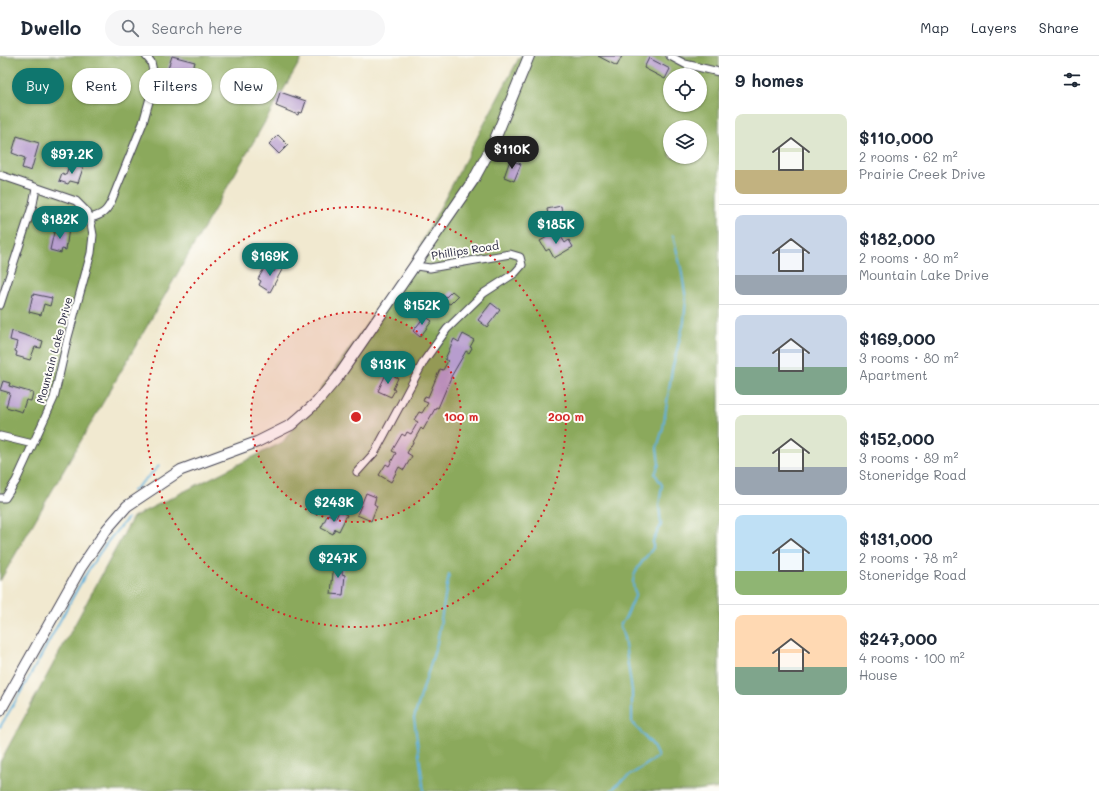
<!DOCTYPE html>
<html lang="en">
<head>
<meta charset="utf-8">
<style>
  :root { --surface:#fff; --page:#f6f6f7; --text:#1f2937; --muted:#747a83; --line:#e0e1e3; --accent:#0f766e }
  body { margin:0; font-family:Mali,sans-serif; background:var(--page); color:var(--text); height:100vh; display:flex; flex-direction:column; font-size:15px; white-space:nowrap }
  * { box-sizing:border-box; margin:0 }
  p { font-size:13px; color:var(--muted) }
  .icon { flex:none; width:22px; height:22px; fill:none; stroke:currentColor; stroke-width:2; stroke-linecap:round; stroke-linejoin:round }
  .map { position:relative; flex:1; overflow:hidden }
  .sheet { display:flex; flex-direction:column; background:var(--surface); width:380px }
  .sheet>* { flex:none }
  .banner { position:absolute; left:12px; top:12px; width:380px; height:36px; display:flex; gap:8px }
  .tools { position:absolute; left:663px; top:12px; display:grid; gap:8px }
  .tools a { display:grid; place-items:center; width:44px; height:44px; border-radius:50%; background:var(--surface); box-shadow:0 1px 3px #0004; font-size:20px }
  .price { position:absolute; translate:-50% -34px; padding:0 9px; border-radius:14px; background:var(--accent); color:#fff; font-size:13px; line-height:26px; filter:drop-shadow(0 1px 2px #0008) }
  .price::after { content:''; position:absolute; left:50%; top:24px; width:12px; height:9px; margin-left:-6px; background:inherit; clip-path:polygon(0 0,100% 0,50% 100%) }
  .price.on { background:#222; color:#fff }
  ul { padding:0; list-style:none }
  li { display:flex; align-items:center; gap:12px; height:100px; padding:0 16px }
  li+li { border-top:1px solid var(--line) }
  li span { display:grid; place-items:center; flex:none; width:112px; height:80px; border-radius:8px; color:#555 }
  li>.icon { margin-inline-start:auto }
  span .icon { width:48px; height:48px; fill:#fffc; stroke-width:1 }
  li b { font-size:17px }
  h2 { display:flex; justify-content:space-between; align-items:center; height:48px; padding:0 16px; font-size:17px }
  .chip { padding:0 14px; border-radius:18px; background:var(--surface); box-shadow:0 1px 3px #0004; font-size:14px; line-height:36px }
  .chip.on { background:var(--accent); color:#fff }
  header { display:flex; align-items:center; gap:24px; box-sizing:border-box; height:56px; padding:0 20px; background:var(--surface); border-bottom:1px solid var(--line) }
  header strong { font-size:19px }
  nav { display:flex; gap:22px; margin-inline-start:auto; font-size:14px }
  .search { width:280px; height:36px; background:var(--page); display:flex; align-items:center; gap:10px; box-sizing:border-box; padding:0 14px; border-radius:22px; color:var(--muted); font-size:15px }
  main { display:flex; flex:1; min-height:0 }
  .map>svg:first-child { display:block }
  .forest { fill:#8ba95b; stroke:#56664b; fill-rule:evenodd }
  .lines { fill:none; stroke-linecap:round; stroke-linejoin:round }
  .stream { stroke:#60b1db; stroke-width:2 }
  .building { fill:#b79dce }
  .street-casing { stroke:#414051; stroke-width:9 }
  .secondary-casing { stroke:#414051; stroke-width:12 }
  .street { stroke:#fff; stroke-width:7 }
  .secondary { stroke:#fff; stroke-width:10 }
  .ring { fill:none; stroke:#d62828; stroke-width:2; stroke-dasharray:2 4 }
  .labels { text-anchor:middle; dominant-baseline:central; stroke-width:4; stroke-linejoin:round; paint-order:stroke }
  .street-label { font-size:11px; fill:#22223b; stroke:#fdfcf7 }
  .centre { fill:#d62828; stroke:#fdfcf7; stroke-width:2 }
  .ring-label { font-size:12px; text-anchor:middle; font-weight:bold; fill:#d62828; stroke:#fdfcf7; stroke-width:4; stroke-linejoin:round; paint-order:stroke }
</style>
</head>
<body>
<header>
<strong>Dwello</strong>
<div class="search"><svg class="icon" aria-label="search" viewBox="0 0 24 24"><circle cx="10" cy="10" r="6"/><path d="M15 15l6 6"/></svg>Search here</div>
<nav><a>Map</a><a>Layers</a><a>Share</a></nav>
</header>
<main>
<div class="map">
<svg width="719" height="735" viewBox="0 0 719 735">
  <rect width="100%" height="100%" fill="#fdfcf7"/>
  <filter id="ink" filterUnits="userSpaceOnUse"><feTurbulence type="fractalNoise" baseFrequency=".025" numOctaves="2"/><feDisplacementMap in="SourceGraphic" scale="8" xChannelSelector="R" yChannelSelector="G"/><feConvolveMatrix kernelMatrix="1 2 1 2 8 2 1 2 1" color-interpolation-filters="sRGB"/></filter>
  <filter id="wash" filterUnits="userSpaceOnUse"><feTurbulence type="fractalNoise" baseFrequency=".012" numOctaves="4" result="noise"/><feDisplacementMap in="SourceGraphic" scale="16" xChannelSelector="R" yChannelSelector="G"/><feGaussianBlur stdDeviation="0.9" result="paint"/><feColorMatrix in="noise" values="0 0 0 0 0 0 0 0 0 0 0 0 0 0 0 0 0 1.4 0 .05"/><feComposite in="paint" operator="in"/></filter>
  <g filter="url(#wash)">
    <rect width="100%" height="100%" fill="#f1e9d0"/>
    <path class="forest" d="M0,0H303L0,525Z
      M520,0H719V732L695,735H0V706L133,461L283,386L413,203ZM670,19H700V49H670ZM670,71H700V101H670Z"/>
    <g class="lines">
      <path class="stream" d="M133,435L159,410
        M0,671C19,640 37,608 54,576C76,535 96,495 128,462
        M424,735L414,662L437,587L449,518
        M611,735L621,725L658,701L652,688L632,667V635L624,582L620,569L626,561L636,538C626,520 643,506 653,492V485L661,469L659,449L662,429L655,418L659,408L657,392L663,372L672,314L684,266L686,243L681,212L673,180"/>
    </g>
    <g id="blocks">
      <path class="building" d="M172,0L195,6L190,26L166,19Z
        M598,0H622L617,10Z
        M649,2L670,13L665,23L644,12Z
        M280,36L306,45L302,57L299,56L298,59L276,50Z
        M278,79L288,89L279,98L269,88Z
        M17,80L39,87L31,115L22,112L25,102L12,97Z
        M510,104L521,108L514,125L504,121Z
        M73,109L83,112L78,127L70,125L68,128L59,125L62,117L66,119L68,112L72,114Z
        M561,150L563,162L549,164L547,153Z
        M62,170L69,172L66,194L62,193L61,197L50,194L54,176L60,178Z
        M556,176L558,180L560,179L565,187L569,184L573,191L554,202L549,193L546,195L540,185Z
        M279,207L284,210L270,236L259,229L261,225L258,223L265,211L274,216Z
        M452,235L458,240L450,248L448,247L438,258L430,251L442,238L446,241Z
        M33,238L52,242L50,250L44,248L41,259L29,256Z
        M491,247L500,254L487,271L478,264Z
        M425,260L432,265L420,281L413,275Z
        M12,275L43,285L41,292L35,291L30,304L16,300L17,296L15,295L17,286L10,284Z
        M463,278L474,284L470,291L472,292L469,297L466,295L452,319L438,352L436,351L423,374L421,372L407,397L412,400L404,414L399,411L391,426L379,419L386,408L389,410L396,397L392,395L402,378L405,380L407,376L411,378L418,366L414,364L419,356L422,357L428,347L423,345L425,340L428,341L440,313L443,314L448,305L445,303L454,283L459,286Z
        M387,316L398,322L393,333L395,334L391,341L378,335Z
        M3,325L10,327L9,330L33,337L31,345L26,344L22,356L6,351L10,337L0,334Z
        M366,437L376,441L374,448L377,450L371,465L357,459Z
        M339,455L347,459L339,475L335,473L333,478L321,472L328,458L336,462Z
        M334,505H343L342,518L345,519L343,539L331,538Z"/>
    </g>
  </g>
  <g filter="url(#ink)">
    <use href="#blocks" fill-opacity="0" stroke="#414051" stroke-width="1"/>
    <g class="lines">
      <g class="street-casing">
        <path id="street" d="M670,0L685,8L719,16
          M0,119L76,145L87,156L90,162L93,179L91,197L68,281L54,342L16,425L5,442H0
          M90,162C102,159 106,156 111,146L143,67L155,24L151,6L146,0
          M0,249L33,148L36,132
          M0,380L33,388
          M357,416L375,396L424,305L447,273L484,237L515,217L522,209L520,201L510,198L430,212L416,210"/>
      </g>
      <g class="secondary-casing">
        <path id="secondary" d="M0,655L80,513L107,473L127,450L181,414L257,386L291,369L317,346L338,321L474,123L493,88L529,0"/>
      </g>
      <use href="#street" class="street"/>
      <use href="#secondary" class="secondary"/>
    </g>
  </g>
  <circle cx="356" cy="361" r="105" fill="#d62828" fill-opacity=".12"/>
  <g class="ring">
    <circle cx="356" cy="361" r="105"/>
    <circle cx="356" cy="361" r="210"/>
  </g>
  <g class="labels">
    <g class="street-label">
      <text transform="translate(465 194) rotate(-9)">Phillips Road</text>
      <text transform="translate(54 294) rotate(-75)">Mountain Lake Drive</text>
    </g>
  </g>
  <circle cx="356" cy="361" r="6" class="centre"/>
  <g class="ring-label">
    <text x="461" y="365">100 m</text>
    <text x="566" y="365">200 m</text>
  </g>
</svg>
<div class="tools">
<a><svg class="icon" aria-label="locate" viewBox="0 0 24 24"><circle cx="12" cy="12" r="6"/><path d="M12 2v4M12 18v4M2 12h4M18 12h4"/></svg></a>
<a><svg class="icon" aria-label="layers" viewBox="0 0 24 24"><path d="M12 4l9 5-9 5-9-5zM3 14l9 5 9-5"/></svg></a>
</div>
<b class="price on" style="left:512px;top:114px">$110K</b>
<b class="price" style="left:72px;top:119px">$97.2K</b>
<b class="price" style="left:60px;top:184px">$182K</b>
<b class="price" style="left:556px;top:189px">$185K</b>
<b class="price" style="left:270px;top:221px">$169K</b>
<b class="price" style="left:422px;top:270px">$152K</b>
<b class="price" style="left:388px;top:329px">$131K</b>
<b class="price" style="left:334px;top:467px">$243K</b>
<b class="price" style="left:338px;top:523px">$247K</b>
<div class="banner">
<a class="chip on">Buy</a>
<a class="chip">Rent</a>
<a class="chip">Filters</a>
<a class="chip">New</a>
</div>
</div>
<section class="sheet">
<h2>9 homes<svg class="icon" aria-label="filters" viewBox="0 0 24 24"><path d="M4 7h16M4 17h16"/><circle cx="9" cy="7" r="2"/><circle cx="15" cy="17" r="2"/></svg></h2>
<ul>
<li><span style="background:linear-gradient(#dfe7d0 70%,#c2b280 0)"><svg class="icon" aria-label="home" viewBox="0 0 24 24"><path d="M3 11l9-7 9 7M6 9v11h12V9"/></svg></span><div><b>$110,000</b><p>2 rooms · 62 m²</p><p>Prairie Creek Drive</p></div></li>
<li><span style="background:linear-gradient(#c9d6e8 75%,#9aa5b1 0)"><svg class="icon" aria-label="home" viewBox="0 0 24 24"><path d="M3 11l9-7 9 7M6 9v11h12V9"/></svg></span><div><b>$182,000</b><p>2 rooms · 80 m²</p><p>Mountain Lake Drive</p></div></li>
<li><span style="background:linear-gradient(#c9d6e8 65%,#7fa58c 0)"><svg class="icon" aria-label="home" viewBox="0 0 24 24"><path d="M3 11l9-7 9 7M6 9v11h12V9"/></svg></span><div><b>$169,000</b><p>3 rooms · 80 m²</p><p>Apartment</p></div></li>
<li><span style="background:linear-gradient(#dfe7d0 65%,#9aa5b1 0)"><svg class="icon" aria-label="home" viewBox="0 0 24 24"><path d="M3 11l9-7 9 7M6 9v11h12V9"/></svg></span><div><b>$152,000</b><p>3 rooms · 89 m²</p><p>Stoneridge Road</p></div></li>
<li><span style="background:linear-gradient(#bfe0f5 70%,#8fb573 0)"><svg class="icon" aria-label="home" viewBox="0 0 24 24"><path d="M3 11l9-7 9 7M6 9v11h12V9"/></svg></span><div><b>$131,000</b><p>2 rooms · 78 m²</p><p>Stoneridge Road</p></div></li>
<li><span style="background:linear-gradient(#ffd9b3 65%,#7fa58c 0)"><svg class="icon" aria-label="home" viewBox="0 0 24 24"><path d="M3 11l9-7 9 7M6 9v11h12V9"/></svg></span><div><b>$247,000</b><p>4 rooms · 100 m²</p><p>House</p></div></li>
</ul>
</section>
</main>
</body>
</html>
